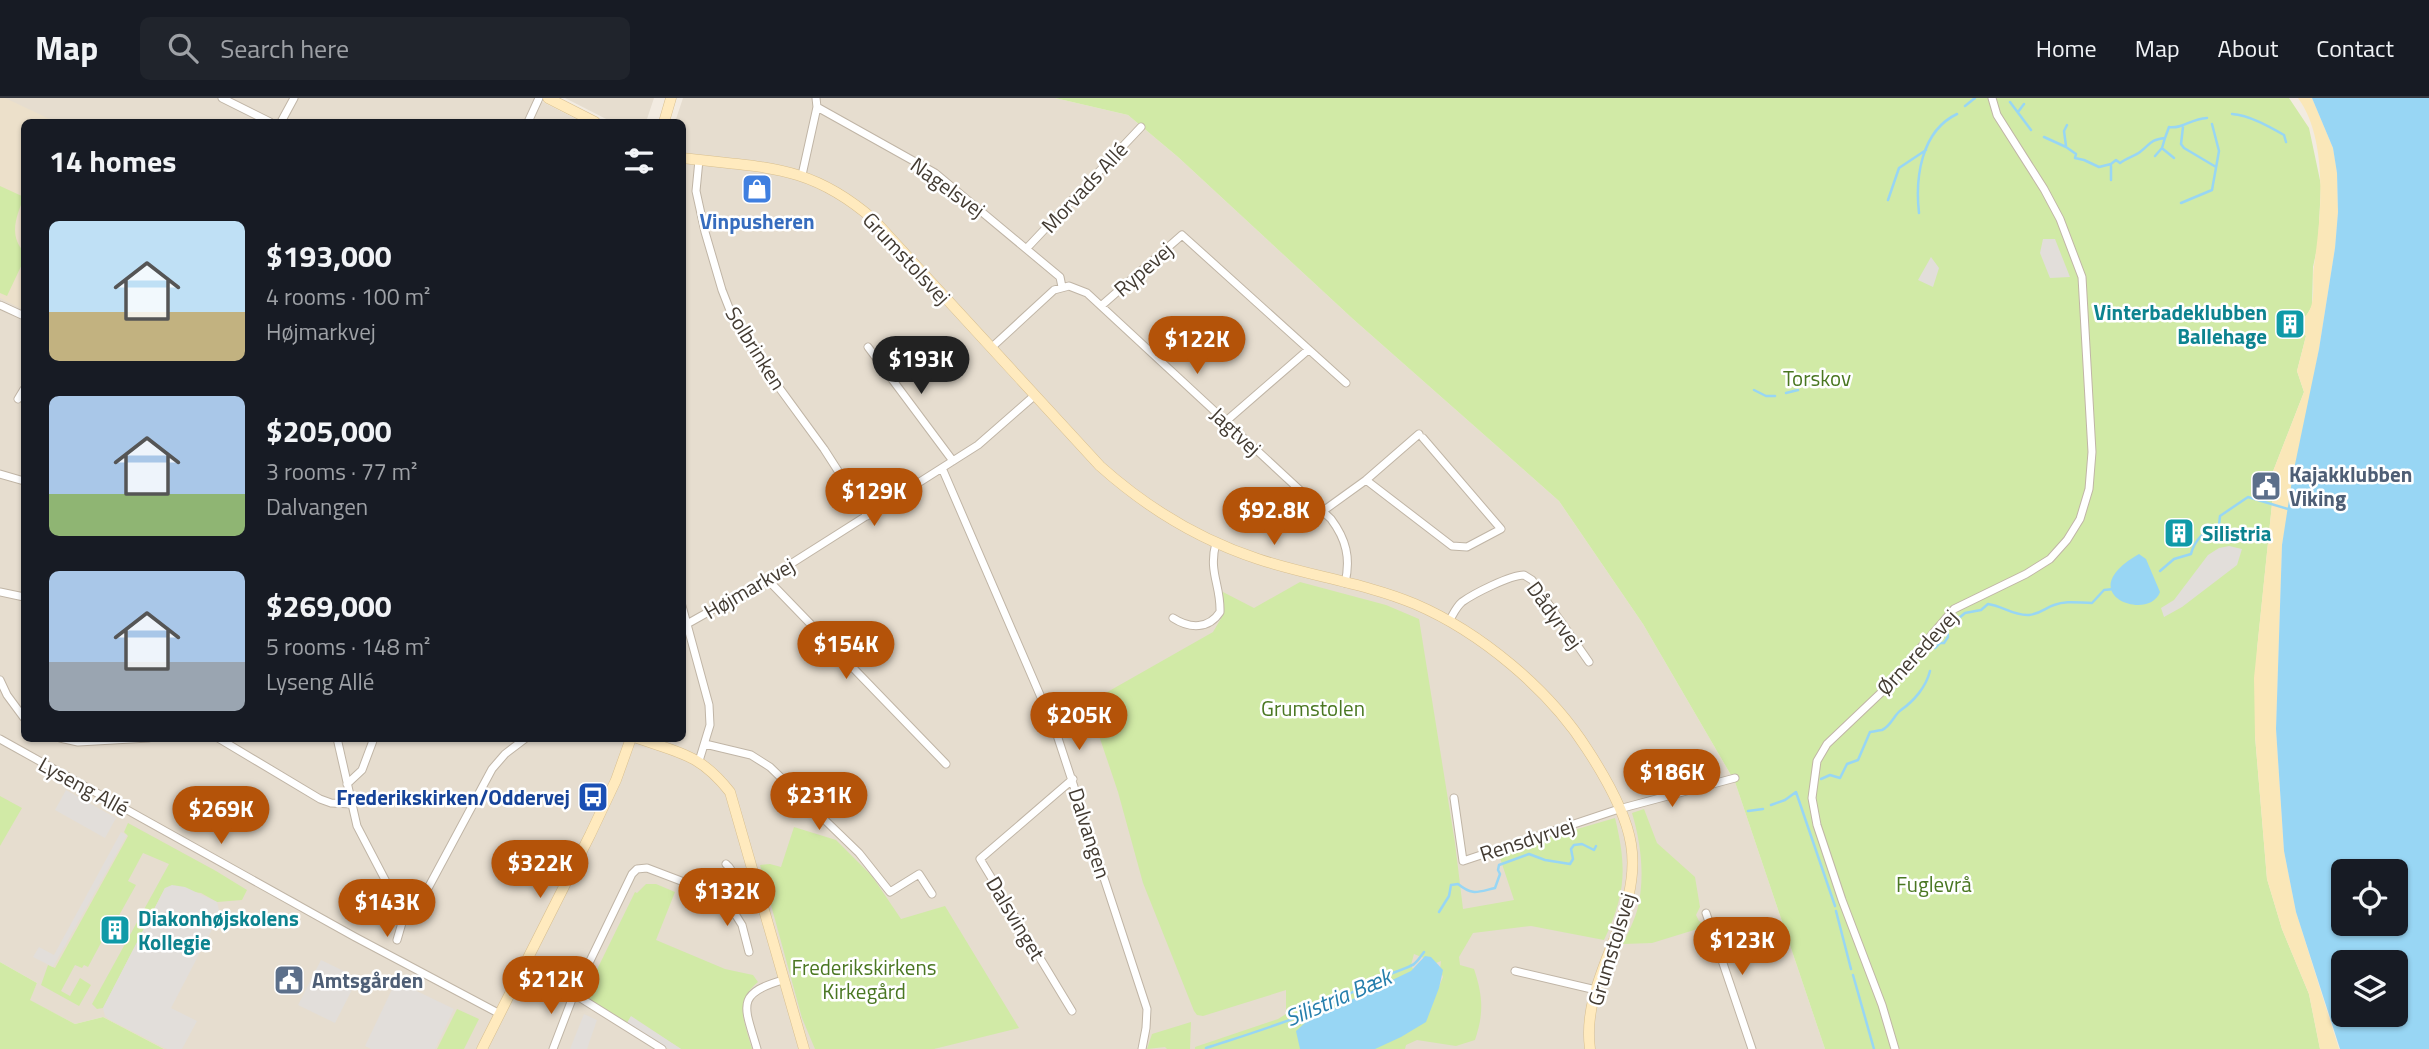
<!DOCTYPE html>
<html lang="en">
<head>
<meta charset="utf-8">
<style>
  :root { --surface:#171b24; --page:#20242c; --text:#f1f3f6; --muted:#9ea1a6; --line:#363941; --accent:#b45309 }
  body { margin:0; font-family:"Titillium Web",sans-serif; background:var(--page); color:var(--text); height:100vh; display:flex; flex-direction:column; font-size:26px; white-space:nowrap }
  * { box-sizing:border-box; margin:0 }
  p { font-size:23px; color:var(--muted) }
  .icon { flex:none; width:38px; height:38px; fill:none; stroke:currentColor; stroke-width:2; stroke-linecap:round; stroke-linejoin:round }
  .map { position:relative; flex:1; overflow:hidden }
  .details { position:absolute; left:21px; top:21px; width:665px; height:623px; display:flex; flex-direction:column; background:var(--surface); border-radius:10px; box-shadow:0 2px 5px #0004 }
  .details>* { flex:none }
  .buttons { position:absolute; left:2331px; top:761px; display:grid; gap:14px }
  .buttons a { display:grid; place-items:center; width:77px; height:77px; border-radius:10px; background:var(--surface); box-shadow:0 2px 5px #0004; font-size:35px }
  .price { position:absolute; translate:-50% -60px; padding:0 16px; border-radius:24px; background:var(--accent); color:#fff; font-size:23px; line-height:46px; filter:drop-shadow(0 2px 4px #0008) }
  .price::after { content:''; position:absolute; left:50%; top:42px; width:21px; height:16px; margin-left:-10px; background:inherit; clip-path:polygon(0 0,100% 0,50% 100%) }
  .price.selected { background:#222; color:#fff }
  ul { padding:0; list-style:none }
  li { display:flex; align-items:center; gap:21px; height:175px; padding:0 28px }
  li span { display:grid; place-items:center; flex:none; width:196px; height:140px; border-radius:10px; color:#555 }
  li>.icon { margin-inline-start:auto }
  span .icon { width:84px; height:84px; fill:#fffc; stroke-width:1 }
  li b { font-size:30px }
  h2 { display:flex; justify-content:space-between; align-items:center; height:84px; padding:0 28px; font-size:30px }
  header { display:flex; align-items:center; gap:42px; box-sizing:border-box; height:98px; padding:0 35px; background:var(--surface); border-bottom:2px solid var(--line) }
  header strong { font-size:33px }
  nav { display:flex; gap:38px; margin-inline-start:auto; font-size:24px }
  .search { width:490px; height:63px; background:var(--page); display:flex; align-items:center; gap:18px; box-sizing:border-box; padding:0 24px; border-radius:10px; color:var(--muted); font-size:26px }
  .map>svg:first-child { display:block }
  .residential { fill:#e6ddcf }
  .education { fill:#ece0ca }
  .green { fill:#d1eaa6; fill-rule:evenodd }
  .sand { fill:#fae7b8 }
  .parking { fill:#e2deda }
  .water { fill:#98d6f4; fill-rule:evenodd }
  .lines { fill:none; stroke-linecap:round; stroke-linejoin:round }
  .stream { stroke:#98d6f4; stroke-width:2.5 }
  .street-casing { stroke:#c0b5a6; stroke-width:9 }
  .secondary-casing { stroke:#d8bf8f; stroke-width:11 }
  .street { stroke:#fff; stroke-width:7 }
  .secondary { stroke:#ffeabe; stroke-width:10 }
  .labels { text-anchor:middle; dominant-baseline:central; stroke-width:5; stroke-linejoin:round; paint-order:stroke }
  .street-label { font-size:21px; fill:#433b32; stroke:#fff }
  .shop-label { font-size:21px; font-weight:bold; fill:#366cbe; stroke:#fff }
  .culture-label { font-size:21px; font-weight:bold; fill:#0d838f; stroke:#fff; text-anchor:start }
  .park-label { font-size:21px; fill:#4a7722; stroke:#fff }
  .service-label { font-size:21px; font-weight:bold; fill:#4e5e75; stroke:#fff; text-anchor:start }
  .transit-label { font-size:21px; font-weight:bold; fill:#164399; stroke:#fff; text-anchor:end }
  .water-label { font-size:23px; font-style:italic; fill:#257eac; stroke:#fff }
</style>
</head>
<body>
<header>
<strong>Map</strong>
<div class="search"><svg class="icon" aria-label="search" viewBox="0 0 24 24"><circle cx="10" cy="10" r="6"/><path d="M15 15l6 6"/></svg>Search here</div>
<nav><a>Home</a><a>Map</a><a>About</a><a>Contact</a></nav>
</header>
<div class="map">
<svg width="2429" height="951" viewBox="0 0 2429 951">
  <rect width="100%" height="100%" fill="#f2ebe1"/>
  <path class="residential" d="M0,0H535L582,24H24V640H682V24H675L683,0H1055L1128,17L1178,59L1353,221L1559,403L1643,526L1735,684L1825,951H164L103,919L75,926L29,902L37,885L0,864Z
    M565,0H654L646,24H612Z"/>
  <path class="education" d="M0,0H5L56,24H24V212L0,200Z"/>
  <path class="green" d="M1055,0H2289L2309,30L2321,87L2318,146L2313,169L2312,208L2305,220L2300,222L2297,218H2286L2284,233L2297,234L2301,232L2306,238L2297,273L2304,294L2272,376V406L2257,552L2255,638L2267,781L2282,831L2309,896L2320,951H1825L1735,684L1643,526L1559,403L1353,221L1178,59L1128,17Z
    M0,88L24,99C17,117 8,137 24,154V162L7,198L0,195Z
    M1300,484L1386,507L1419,521L1455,745L1463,811L1514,802L1498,754L1615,720C1627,769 1626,796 1604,842L1531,828L1473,835L1459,859L1460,867L1474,871C1483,898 1484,915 1475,942L1456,948L1417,942L1406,947L1405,951H1195V949L1278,921L1286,916V892L1203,918L1197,917L1194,913L1143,785L1118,694L1088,605L1213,534L1223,517L1221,493L1254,510ZM1414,856L1436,865L1441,863L1440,871L1443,879L1438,891L1426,897L1411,867Z
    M0,698L22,710L0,748Z
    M1644,711L1657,745L1695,779L1700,809L1696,817L1699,823L1705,826L1704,829L1652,845L1623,846C1628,834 1635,822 1638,809C1645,778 1641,745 1632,715Z
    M128,725L216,773L247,792L242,802L217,804L201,795L165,790L103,910L97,911L92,906L169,766L143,755L128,783L136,787L112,830H109L88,869L84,867L82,870L75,867L61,893L70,898L80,880L91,887L79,908L41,887L48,867L55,870L128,738L124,734Z
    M794,729L836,742L872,778L901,821L945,808L1019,930L934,951H815L802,920L760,767L770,766L781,769Z
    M646,786H656L675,794L656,842L725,871L753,877L758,884C733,905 745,924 752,951H681L631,919L627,925L584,898L635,794L637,795Z
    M0,864L37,885L30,902L75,926L103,919L164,951H0Z
    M457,911L479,921L464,951H437Z
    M1191,924L1190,951H1167L1165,949L1147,951L1152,936Z"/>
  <path class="sand" d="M2298,0H2312L2333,50L2337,75L2338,114L2335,150L2319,251L2282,447L2276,631L2284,753L2296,814L2339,951H2320L2309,896L2282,831L2267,781L2255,638L2254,580L2272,406V376L2304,294L2297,273L2306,238L2301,232L2300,222C2319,212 2311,185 2314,168C2321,119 2329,42 2298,0Z"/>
  <path class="parking" d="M2043,141H2055L2070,179L2050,180L2040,155Z
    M1931,159L1939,170L1933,189L1918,182Z
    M2229,448L2242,451L2237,467L2182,509L2164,519L2161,510L2174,502L2208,457L2219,450Z
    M66,692L116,720L105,740L55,712Z
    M121,734L127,737L53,869L33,859L39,849L54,857Z
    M172,787L185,789L217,804L220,816L171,910L197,923L182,951H167L110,922L105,918L103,910L165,790Z
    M321,862L358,880L335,925L298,907Z
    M396,883L454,911L435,951H371L365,948Z
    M584,916L597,922L587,951H570Z
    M631,918L681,951H669L627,925Z"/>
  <path class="water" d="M2312,0H2429V951H2340L2296,814L2284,753L2276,631L2282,447L2293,376L2319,251L2335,150L2338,114L2337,75L2333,50ZM2343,774H2396V826H2343ZM2396,864V917H2343V864Z
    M2139,456L2146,461L2160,494C2149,525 2069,496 2139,456Z
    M1425,858L1431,859L1443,872L1439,890L1426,924L1401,939L1375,951H1300L1296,933L1307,923L1411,873Z"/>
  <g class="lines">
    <path class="stream" d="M2010,4L2031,32
      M1965,8L1975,0
      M2018,14L2024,6
      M2232,16C2249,17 2270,29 2284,37L2286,44
      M2183,29L2181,46L2184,50L2216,69
      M2044,39L2066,49L2076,56L2075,60L2084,62L2099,69L2111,66L2116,62L2120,65C2126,60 2135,58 2140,54C2151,46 2149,42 2165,40L2169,29C2183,31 2190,21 2207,20
      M2066,48L2064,33L2067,27
      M2163,51L2174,60
      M2155,58L2162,50L2165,40
      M2111,68V82
      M1888,102L1899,70L1926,52
      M2181,105L2212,92L2219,53L2212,26
      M1919,115C1915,80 1921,33 1957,16
      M1754,292L1766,298H1775
      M1786,295L1798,292
      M2160,473L2174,461L2191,456C2194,443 2205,431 2219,427L2220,418L2248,399L2288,411
      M1935,550L1940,545H1944L1948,539L1947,530L1965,515L1981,512L1988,506C2003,508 2013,518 2029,517C2040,516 2045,510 2054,507C2067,502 2079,505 2092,505L2104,492L2114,491
      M1821,681L1830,677L1840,680L1847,666L1858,662L1870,634C1871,634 1881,632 1882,632C1891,628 1894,617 1901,612C1914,603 1926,589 1930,573
      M1771,707L1785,702L1796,694L1835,808
      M1748,713L1763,711
      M1836,813L1851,871
      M1439,814L1449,798L1451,787L1458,786C1473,798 1477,794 1495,790L1500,776L1498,772L1499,767L1529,756L1545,762L1570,766L1573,761L1571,751L1574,747L1582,746L1594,752L1596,748
      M1853,877L1874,951
      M1206,950C1249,936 1292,923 1333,905C1347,899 1360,888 1374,882C1381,879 1411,869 1414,866C1418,863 1421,858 1424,854"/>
    <g class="street-casing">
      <path id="street" d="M222,0L270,24
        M817,9L935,75L1060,179L1062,189
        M281,24L294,0
        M528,24L539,0
        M699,62L696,93L705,134L722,192L733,220L756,258L824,351L867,418
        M802,77L817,9L816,0
        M1027,150L1141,29
        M0,207L24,218
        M1101,208L1182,137L1346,285
        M868,249L953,363
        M991,250L1054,192L1069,188L1087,195L1331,421C1346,441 1351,460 1345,485
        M18,301L24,291
        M1225,324L1308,252
        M942,370L1056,634L1147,911L1146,930L1142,951
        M0,376L24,383
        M1366,382L1419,336
        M1323,413L1366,382L1452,448L1467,449L1501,431L1423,340
        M767,481L946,666
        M0,494L24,499
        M682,508L709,607L710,627L699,663
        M1173,520C1190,531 1209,531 1220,514C1221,487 1208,474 1216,445
        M1449,523C1453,517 1456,509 1462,504C1473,496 1510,477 1524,477L1532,482L1589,564
        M687,526L767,481L978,347L1034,298
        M0,582L7,597L24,620
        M60,640L78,644L149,640
        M218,640L320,701L331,705L352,706
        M337,640L357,728L404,818L397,842
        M0,641L355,839L500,916
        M705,646L751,657L770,669L859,755L890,794L919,776L932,796
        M347,686L362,672L374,640
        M1454,700L1463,763L1619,711L1735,680
        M726,766C738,776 733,788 730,801
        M725,800L742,827L749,854
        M1706,815L1752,951
        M404,818L419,807L492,671L505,656L526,640
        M1515,873L1596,892
        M1072,913L980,761L1073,681
        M553,951L574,896
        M662,951L574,896L632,776L637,771L647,770L739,805L761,800
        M757,951C745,909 734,896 783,882
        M1895,951L1882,907L1842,802L1817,727L1812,700L1817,663L1827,646L1887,589L1954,511L2026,476L2050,461L2067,442L2080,421L2089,391L2092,354L2082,179L2060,121L2044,91L1997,17L1992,0"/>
    </g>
    <g class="secondary-casing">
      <path id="secondary" d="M548,0L595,24
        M664,24L671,0
        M682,60C763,70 809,65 874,122L1100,368C1147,410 1197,441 1258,461C1309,478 1365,485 1415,506C1480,534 1549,591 1587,651C1604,677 1626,715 1631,746C1643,819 1580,879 1590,951
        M637,640C680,655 700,656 730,694L804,951
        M482,951L590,737L616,682L631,640"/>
    </g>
    <use href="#street" class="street"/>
    <use href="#secondary" class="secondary"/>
  </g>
  <defs>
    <g id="shop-square" transform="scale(1.575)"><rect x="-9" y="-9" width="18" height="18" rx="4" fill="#3f7fe0" stroke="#fff"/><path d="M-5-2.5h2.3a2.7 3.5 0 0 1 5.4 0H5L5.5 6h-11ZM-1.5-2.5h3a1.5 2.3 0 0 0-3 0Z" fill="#fff"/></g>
    <g id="building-square" transform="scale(1.575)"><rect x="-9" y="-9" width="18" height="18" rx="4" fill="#0f9aa8" stroke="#fff"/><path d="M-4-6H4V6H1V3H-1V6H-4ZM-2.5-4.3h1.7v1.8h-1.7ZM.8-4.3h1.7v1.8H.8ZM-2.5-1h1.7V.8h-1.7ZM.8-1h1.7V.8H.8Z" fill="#fff"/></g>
    <g id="civic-square" transform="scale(1.575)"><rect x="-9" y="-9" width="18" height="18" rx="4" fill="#5c6f8a" stroke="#fff"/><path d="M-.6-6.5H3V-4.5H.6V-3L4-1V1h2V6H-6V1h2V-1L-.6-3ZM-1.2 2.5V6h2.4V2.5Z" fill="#fff"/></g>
    <g id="bus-square" transform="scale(1.575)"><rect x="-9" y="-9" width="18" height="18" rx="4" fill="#1a4fb4" stroke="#fff"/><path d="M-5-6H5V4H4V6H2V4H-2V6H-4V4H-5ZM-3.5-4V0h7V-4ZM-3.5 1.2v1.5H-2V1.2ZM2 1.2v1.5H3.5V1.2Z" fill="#fff"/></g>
  </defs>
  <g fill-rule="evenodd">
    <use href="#shop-square" x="757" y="91"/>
    <use href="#building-square" x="2290" y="226"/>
    <use href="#civic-square" x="2266" y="388"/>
    <use href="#building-square" x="2179" y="435"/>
    <use href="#bus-square" x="593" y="699"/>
    <use href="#building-square" x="115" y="832"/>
    <use href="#civic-square" x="289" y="882"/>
  </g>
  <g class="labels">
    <g class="street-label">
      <text transform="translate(948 89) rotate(36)">Nagelsvej</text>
      <text transform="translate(1084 89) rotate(-47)">Morvads Allé</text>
      <text transform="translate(907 160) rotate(47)">Grumstolsvej</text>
      <text transform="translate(1143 171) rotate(-41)">Rypevej</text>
      <text transform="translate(756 250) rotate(58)">Solbrinken</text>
      <text transform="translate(1236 333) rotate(43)">Jagtvej</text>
      <text transform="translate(749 490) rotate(-30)">Højmarkvej</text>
      <text transform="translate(1555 517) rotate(54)">Dådyrvej</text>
      <text transform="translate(1917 554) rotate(-47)">Ørneredevej</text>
      <text transform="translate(84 688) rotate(29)">Lyseng Allé</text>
      <text transform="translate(1090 735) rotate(72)">Dalvangen</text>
      <text transform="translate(1527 741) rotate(-18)">Rensdyrvej</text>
      <text transform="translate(1016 820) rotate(59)">Dalsvinget</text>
      <text transform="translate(1611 851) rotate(-73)">Grumstolsvej</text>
    </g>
    <g class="shop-label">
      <text x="757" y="123">Vinpusheren</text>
    </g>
    <g class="culture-label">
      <text x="2267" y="214" text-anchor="end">Vinterbadeklubben<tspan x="2267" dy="24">Ballehage</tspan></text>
      <text x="2202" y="435">Silistria</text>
      <text x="138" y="820">Diakonhøjskolens<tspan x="138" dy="24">Kollegie</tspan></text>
    </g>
    <g class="park-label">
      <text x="1817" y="280">Torskov</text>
      <text x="1313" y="610">Grumstolen</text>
      <text x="1934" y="786">Fuglevrå</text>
      <text x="864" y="869">Frederikskirkens<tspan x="864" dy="24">Kirkegård</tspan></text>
    </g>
    <g class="service-label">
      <text x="2289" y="376">Kajakklubben<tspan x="2289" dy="24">Viking</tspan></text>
      <text x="312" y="882">Amtsgården</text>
    </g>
    <g class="transit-label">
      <text x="570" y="699">Frederikskirken/Oddervej</text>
    </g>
    <g class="water-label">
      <text transform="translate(1338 899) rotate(-23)">Silistria Bæk</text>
    </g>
  </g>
</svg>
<div class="buttons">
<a><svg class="icon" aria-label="locate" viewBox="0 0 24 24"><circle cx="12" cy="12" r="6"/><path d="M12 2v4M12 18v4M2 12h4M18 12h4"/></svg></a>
<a><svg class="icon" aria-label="layers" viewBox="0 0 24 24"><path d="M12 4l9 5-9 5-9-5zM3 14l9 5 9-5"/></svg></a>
</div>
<b class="price" style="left:1197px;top:278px">$122K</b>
<b class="price selected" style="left:921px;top:298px">$193K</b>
<b class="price" style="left:874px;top:430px">$129K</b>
<b class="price" style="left:1274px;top:449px">$92.8K</b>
<b class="price" style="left:846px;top:583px">$154K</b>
<b class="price" style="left:1079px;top:654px">$205K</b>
<b class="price" style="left:1672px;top:711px">$186K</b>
<b class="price" style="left:819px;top:734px">$231K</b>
<b class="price" style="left:221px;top:748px">$269K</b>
<b class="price" style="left:540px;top:802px">$322K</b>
<b class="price" style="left:727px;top:830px">$132K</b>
<b class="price" style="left:387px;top:841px">$143K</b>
<b class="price" style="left:1742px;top:879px">$123K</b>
<b class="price" style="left:551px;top:918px">$212K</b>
<section class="details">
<h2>14 homes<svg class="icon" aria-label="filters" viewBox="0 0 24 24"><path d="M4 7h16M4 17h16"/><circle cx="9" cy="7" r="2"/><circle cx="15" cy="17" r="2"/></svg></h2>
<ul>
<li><span style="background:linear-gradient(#bfe0f5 65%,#c2b280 0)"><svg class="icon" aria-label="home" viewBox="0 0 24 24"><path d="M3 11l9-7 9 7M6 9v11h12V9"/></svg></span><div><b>$193,000</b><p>4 rooms · 100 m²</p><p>Højmarkvej</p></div></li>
<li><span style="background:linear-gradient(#a9c7e8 70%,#8fb573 0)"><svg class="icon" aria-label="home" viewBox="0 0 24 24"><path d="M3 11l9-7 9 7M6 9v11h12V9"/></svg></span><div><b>$205,000</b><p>3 rooms · 77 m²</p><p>Dalvangen</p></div></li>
<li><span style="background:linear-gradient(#a9c7e8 65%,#9aa5b1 0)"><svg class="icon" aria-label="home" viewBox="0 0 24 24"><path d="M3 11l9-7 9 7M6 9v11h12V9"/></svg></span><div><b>$269,000</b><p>5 rooms · 148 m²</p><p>Lyseng Allé</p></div></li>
</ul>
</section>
</div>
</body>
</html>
